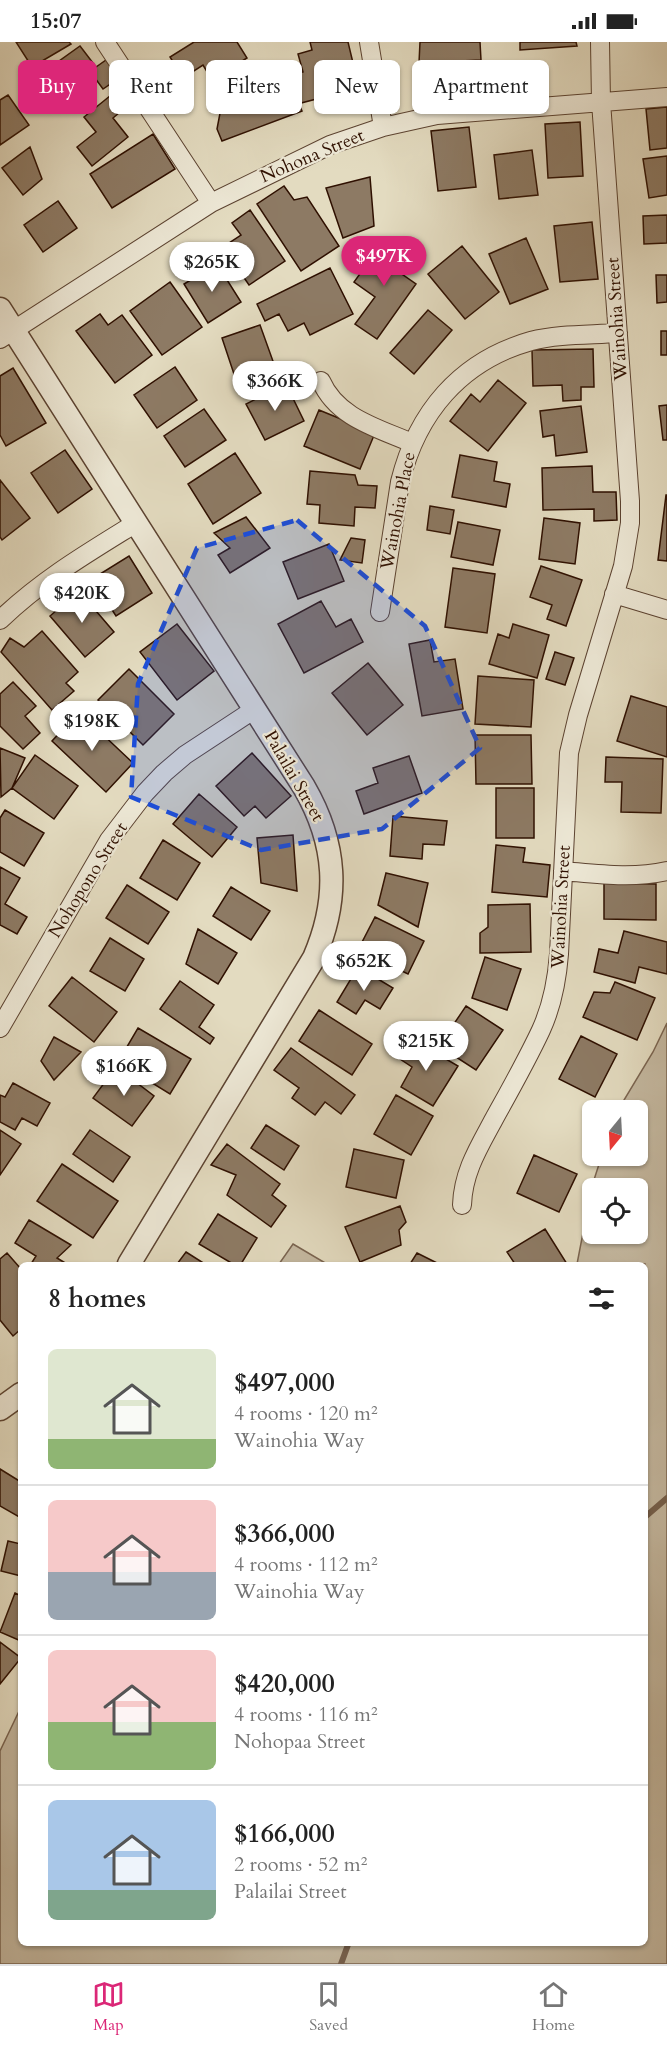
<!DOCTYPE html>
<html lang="en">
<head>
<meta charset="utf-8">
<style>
  :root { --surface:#fff; --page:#f2f2f2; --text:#222; --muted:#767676; --line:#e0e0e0; --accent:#db2777 }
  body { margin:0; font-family:Cardo,serif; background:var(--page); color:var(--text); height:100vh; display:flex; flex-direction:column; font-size:22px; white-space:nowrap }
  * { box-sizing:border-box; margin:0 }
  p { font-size:20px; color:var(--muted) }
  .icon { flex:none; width:33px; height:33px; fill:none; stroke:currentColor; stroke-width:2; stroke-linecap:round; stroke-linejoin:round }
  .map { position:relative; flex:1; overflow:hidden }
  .details { position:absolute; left:18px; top:1220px; width:630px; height:684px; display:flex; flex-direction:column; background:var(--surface); border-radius:9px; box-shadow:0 2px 4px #0004 }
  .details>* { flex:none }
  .top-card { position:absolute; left:18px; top:18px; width:632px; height:54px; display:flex; gap:12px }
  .needle { width:39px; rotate:198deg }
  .fabs { position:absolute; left:582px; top:1058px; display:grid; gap:12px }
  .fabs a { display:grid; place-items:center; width:66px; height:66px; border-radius:9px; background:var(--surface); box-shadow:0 2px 4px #0004; font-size:30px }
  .price { position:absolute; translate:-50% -51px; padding:0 14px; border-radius:21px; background:#fff; color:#222; font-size:20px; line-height:39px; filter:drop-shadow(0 2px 3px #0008) }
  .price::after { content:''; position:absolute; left:50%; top:36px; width:18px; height:14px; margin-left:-9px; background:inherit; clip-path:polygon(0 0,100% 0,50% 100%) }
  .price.active { background:var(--accent); color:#fff }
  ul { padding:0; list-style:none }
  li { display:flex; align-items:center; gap:18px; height:150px; padding:0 30px }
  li+li { border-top:2px solid var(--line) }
  li span { display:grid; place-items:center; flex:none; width:168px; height:120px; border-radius:9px; color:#555 }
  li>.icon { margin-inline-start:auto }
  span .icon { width:72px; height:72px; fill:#fffc; stroke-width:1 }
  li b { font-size:26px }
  h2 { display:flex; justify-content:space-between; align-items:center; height:72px; padding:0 30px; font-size:26px }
  .pill { padding:0 21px; border-radius:9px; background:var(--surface); box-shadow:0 2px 4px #0004; font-size:21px; line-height:54px }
  .pill.active { background:var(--accent); color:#fff }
  .status { display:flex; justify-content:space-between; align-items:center; height:42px; padding:0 30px; background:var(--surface); direction:ltr }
  .status svg { height:16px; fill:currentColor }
  .tab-bar { display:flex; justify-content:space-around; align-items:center; height:84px; border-top:2px solid var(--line); background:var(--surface); font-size:16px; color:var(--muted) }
  .tab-bar a { display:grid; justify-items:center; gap:3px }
  .tab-bar .active { color:var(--accent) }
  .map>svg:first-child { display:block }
  .green { fill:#c4b8a0; stroke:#7a6450; stroke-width:1.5; fill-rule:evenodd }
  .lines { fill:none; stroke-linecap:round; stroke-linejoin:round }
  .stream { stroke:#76604d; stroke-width:6 }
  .building { fill:#8d7a64; stroke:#2f1001; stroke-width:1.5 }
  .minor-casing { stroke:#5c4331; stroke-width:20 }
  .tertiary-casing { stroke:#5c4331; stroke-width:25 }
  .minor { stroke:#ede8d6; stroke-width:18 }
  .tertiary { stroke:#ede8d6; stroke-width:22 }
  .marked { fill:#1d4ed8; fill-opacity:0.2; stroke:#1d4ed8; stroke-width:4.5; stroke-dasharray:12 8; stroke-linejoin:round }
  .labels { text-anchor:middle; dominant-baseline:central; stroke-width:4.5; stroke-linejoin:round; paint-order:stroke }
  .street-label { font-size:18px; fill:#2f1001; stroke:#ede8d6 }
</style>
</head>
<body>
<div class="status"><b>15:07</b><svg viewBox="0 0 49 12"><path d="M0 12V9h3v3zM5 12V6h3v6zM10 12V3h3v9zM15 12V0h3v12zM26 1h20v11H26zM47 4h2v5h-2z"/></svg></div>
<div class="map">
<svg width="667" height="1922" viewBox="0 0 667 1922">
  <rect width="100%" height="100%" fill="#e3dbc0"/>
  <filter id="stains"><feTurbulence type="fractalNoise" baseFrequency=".00333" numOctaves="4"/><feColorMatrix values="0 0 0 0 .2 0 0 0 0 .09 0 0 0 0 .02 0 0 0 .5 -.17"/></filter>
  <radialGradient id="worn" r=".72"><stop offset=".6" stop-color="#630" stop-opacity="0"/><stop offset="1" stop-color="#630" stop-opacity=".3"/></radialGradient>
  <path class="green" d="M667,981V1922H0V1709L21,1665V1900H645V1222H577L592,1144L602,1113H638V1068H618L653,1010ZM592,1146H638V1191H592Z
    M293,1202L327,1222H279Z"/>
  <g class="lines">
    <path class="stream" d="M645,1475L667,1456
      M341,1922L349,1900"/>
  </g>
  <path class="building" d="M16,0H69L71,2L32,25Z
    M194,0H237L247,16L212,38L203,23L183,36L170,15Z
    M310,0H348L359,46L301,61L294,32L303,30L298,12L312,8Z
    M420,0H480L481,18L419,21Z
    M520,0H576L577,4L520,8Z
    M80,4L96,25L106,18L119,36L103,47L95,36L82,45L77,43L51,62L34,37Z
    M258,36L271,52L292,44L302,69L222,99L217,87L221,66L216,52Z
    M121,45L133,59L113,76L128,95L92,124L77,105L96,90L84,75Z
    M8,53L29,83L0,103V58Z
    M667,65V106L650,108L646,67Z
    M580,80L583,134L548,136L545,82Z
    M469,85L476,145L438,149L431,89Z
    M153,92L175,127L112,166L90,132Z
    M30,105L42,137L23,153L2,126Z
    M532,108L538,153L499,157L494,113Z
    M667,114V153L649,156L643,117Z
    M370,135L374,184L343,196L326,146Z
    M284,144L294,158L307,155L339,204L301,229L257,162Z
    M58,159L77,186L43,210L24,183Z
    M250,168L285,219L249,243L223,205L241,193L232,181Z
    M667,173V201L644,202L643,174Z
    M592,180L598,237L560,240L554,184Z
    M386,196L411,214L399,230L416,242L377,297L355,282L375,255L354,240Z
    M526,196L548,247L510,262L489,212Z
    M462,204L499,250L465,277L428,232Z
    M217,222L241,260L208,281L184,242Z
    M330,226L353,272L310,293L304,281L288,289L279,272L265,279L257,262Z
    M656,233H667V260L657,261Z
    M170,240L202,285L162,313L130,269Z
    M428,268L452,288L414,332L390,311Z
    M100,272L108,283L122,273L152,313L115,341L76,289Z
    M260,283L274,322L235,335L222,296Z
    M661,289H667V313H661Z
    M593,307L594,345H581V358L563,359L562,343L533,344L532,308Z
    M175,325L197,358L157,386L134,353Z
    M13,326L46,381L6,404L0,393V334Z
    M498,338L526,361L488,409L450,379L471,352L480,360Z
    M286,342L304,379L265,398L246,362Z
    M667,363V398H663L659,364Z
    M581,364L587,410L556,414L554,393L543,395L540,369Z
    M204,367L226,398L185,425L164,394Z
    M319,368L375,391L360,427L304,404Z
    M65,408L92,447L58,471L31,431Z
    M235,411L261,451L213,482L188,442Z
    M460,413L497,420L494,439L510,442L506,465L452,455Z
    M592,424L593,450H616L617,478L594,479V467L543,468L542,426Z
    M310,429L355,433L358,443L377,444L375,466L355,465L354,484L319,481L320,463L307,462Z
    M0,438L30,476L2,498L0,495Z
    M666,453H667V519L658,518Z
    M430,464L454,468L450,492L427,488Z
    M246,475L270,506L230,531L218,513L230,506L214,491Z
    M544,476L580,481L575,522L539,517Z
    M458,480L500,488L493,523L451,515Z
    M351,496L365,498L362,521L340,518Z
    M329,502L344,539L298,557L283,520Z
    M129,514L152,551L116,574L92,537Z
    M541,524L582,538L566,584L547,577L552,563L530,555Z
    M453,526L495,532L487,591L445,585Z
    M79,549L114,590L85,615L50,574Z
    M321,559L336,585L351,577L363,600L304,631L278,582Z
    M177,582L214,629L177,658L140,610Z
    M513,582L549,593L537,636L489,622L498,592L509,596Z
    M42,589L78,630L66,641L74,649L52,668L1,610L10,596L24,605Z
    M430,598L434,620L455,617L463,667L422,674L409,602Z
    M555,610L574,616L565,643L546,637Z
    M368,621L403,663L367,693L332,651Z
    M129,627L174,672L143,703L98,658Z
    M478,634L534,638L531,685L475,682Z
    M13,640L36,664L25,674L40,691L23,707L0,684V652Z
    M631,654L667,665V715L617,699Z
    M79,670L133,721L106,750L52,699Z
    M475,693H531L532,742H476Z
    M0,706L25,716L12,746L1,755Z
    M252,711L291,754L266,776L255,764L244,774L216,744Z
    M35,713L78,744L54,777L12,746Z
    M409,714L422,751L364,772L356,749L378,741L373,726Z
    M606,715L663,717L661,771L621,770L622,740H605Z
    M496,746H534V796H496Z
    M199,752L237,785L212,815L173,782Z
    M5,768L44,791L24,824L0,810V776Z
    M393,774L447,779L444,803L423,802L422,817L390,814Z
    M293,793L297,849L261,841L257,796Z
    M163,798L200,821L177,858L140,836Z
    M496,803L525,806L523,820L550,823L547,855L492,850Z
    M0,825L20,836L5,862L27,875L17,892L0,883Z
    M386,831L428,841L418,885L378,863Z
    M604,841L656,842V878L604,877Z
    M127,843L169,870L148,902L106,876Z
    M231,845L270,869L251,898L213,874Z
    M530,862L531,910L480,911V891L488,885V863Z
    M375,875L424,899L408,932L358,908Z
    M198,887L237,911L218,942L186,922Z
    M624,889L667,900V932L639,925L635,941L594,930L599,907L618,911Z
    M110,896L144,917L125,949L90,929Z
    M485,915L521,927L507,968L472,956Z
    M358,925L393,946L380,967L365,958L356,972L337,960Z
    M72,935L117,970L94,1000L49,964Z
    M180,939L214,963L199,985L214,996L210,1002L160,967Z
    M615,940L655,956L637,998L583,975L594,950L610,951Z
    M466,964L503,988L476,1028L439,1004Z
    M319,968L372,1002L352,1033L299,999Z
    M138,986L191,1017L170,1052L118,1020Z
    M581,994L617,1012L595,1055L559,1037Z
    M54,995L81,1010L54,1038L41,1019Z
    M412,997L458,1024L433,1064L401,1045L412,1025L400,1017Z
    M291,1006L355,1053L341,1072L325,1060L315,1073L292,1056L299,1046L274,1028Z
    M116,1025L154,1054L132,1084L93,1056Z
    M13,1041L50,1061L37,1084L22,1076L15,1088L0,1080V1053L5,1055Z
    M396,1053L433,1074L411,1113L374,1092Z
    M266,1083L299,1104L284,1128L251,1106Z
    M0,1088L21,1102L0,1133Z
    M90,1088L130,1115L113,1140L73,1112Z
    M227,1102L280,1142L272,1153L286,1164L271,1185L227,1153L236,1133L211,1123Z
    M354,1107L404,1118L396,1156L346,1145Z
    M534,1113L577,1132L559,1170L517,1151Z
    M62,1122L118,1159L93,1196L37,1159Z
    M400,1164L406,1180L399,1188L401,1203L360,1220L345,1185Z
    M218,1172L257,1196L241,1222H233L199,1202Z
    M29,1178L71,1203L57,1216L67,1222H31L36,1214L15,1201Z
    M545,1187L567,1222H515L507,1210Z
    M186,1210L205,1222H177Z
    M7,1211L21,1227V1287L13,1294L0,1278V1217Z
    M417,1211L439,1222H410Z
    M0,1427L21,1440V1476L0,1464Z
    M8,1499L21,1502V1534L1,1529Z
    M15,1551L21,1554V1599L0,1590Z
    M0,1600L21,1616L0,1642Z"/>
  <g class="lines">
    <g class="minor-casing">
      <path id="minor" d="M105,0L211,161
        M369,0L383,85
        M0,297L211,161L330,103L383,85L437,73L667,55
        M321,339C337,376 378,386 412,401
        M614,552L667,568
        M380,570L400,440C417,371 460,319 531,299C558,292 589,293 618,291
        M0,578C43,537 86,512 136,481
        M563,829C598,832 632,837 667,829
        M0,986L109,798L145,751L164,731L185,713L255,667
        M462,1163C463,1130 479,1105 494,1077C510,1048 527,1018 541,988C552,964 557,938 559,912L569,711L578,673L623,524L630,481V459L601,60L600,0"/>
    </g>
    <g class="tertiary-casing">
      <path id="tertiary" d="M0,267L304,745C337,802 340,856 314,916L129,1222
        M0,1367L21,1352"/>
    </g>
    <use href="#minor" class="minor"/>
    <use href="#tertiary" class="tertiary"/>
  </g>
  <path class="marked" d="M297,478L425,584L480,706L382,787L261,808L131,755L138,642L197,506Z"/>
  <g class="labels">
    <g class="street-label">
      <text transform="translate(312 114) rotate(-23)">Nohona Street</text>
      <text transform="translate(617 277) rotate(-94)">Wainohia Street</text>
      <text transform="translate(398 469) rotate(-79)">Wainohia Place</text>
      <text transform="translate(294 734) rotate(60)">Palailai Street</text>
      <text transform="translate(88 838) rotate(-58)">Nohopono Street</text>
      <text transform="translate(561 865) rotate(-87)">Wainohia Street</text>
    </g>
  </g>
  <rect width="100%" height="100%" filter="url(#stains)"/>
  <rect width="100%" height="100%" fill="url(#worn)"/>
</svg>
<div class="fabs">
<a><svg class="needle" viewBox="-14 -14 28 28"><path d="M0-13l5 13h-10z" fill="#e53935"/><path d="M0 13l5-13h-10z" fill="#767676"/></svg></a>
<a><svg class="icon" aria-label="locate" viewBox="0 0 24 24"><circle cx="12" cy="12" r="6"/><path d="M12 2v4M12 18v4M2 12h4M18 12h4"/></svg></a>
</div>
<b class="price active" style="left:384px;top:245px">$497K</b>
<b class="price" style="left:212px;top:251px">$265K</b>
<b class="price" style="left:275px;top:370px">$366K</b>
<b class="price" style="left:82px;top:582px">$420K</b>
<b class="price" style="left:92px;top:710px">$198K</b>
<b class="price" style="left:364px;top:950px">$652K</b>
<b class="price" style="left:426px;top:1030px">$215K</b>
<b class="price" style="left:124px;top:1055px">$166K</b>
<div class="top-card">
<a class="pill active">Buy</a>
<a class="pill">Rent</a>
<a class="pill">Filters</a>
<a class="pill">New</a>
<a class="pill">Apartment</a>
</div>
<section class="details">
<h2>8 homes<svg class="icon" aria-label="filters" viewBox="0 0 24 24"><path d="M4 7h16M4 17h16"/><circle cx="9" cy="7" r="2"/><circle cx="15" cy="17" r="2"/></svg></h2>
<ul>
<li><span style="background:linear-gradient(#dfe7d0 75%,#8fb573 0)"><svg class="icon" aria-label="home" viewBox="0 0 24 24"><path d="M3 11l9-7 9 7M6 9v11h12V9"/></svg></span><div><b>$497,000</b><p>4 rooms · 120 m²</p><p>Wainohia Way</p></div></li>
<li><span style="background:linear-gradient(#f6c9c9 60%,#9aa5b1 0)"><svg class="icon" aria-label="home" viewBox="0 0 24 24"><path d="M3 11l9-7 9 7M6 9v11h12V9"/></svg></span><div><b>$366,000</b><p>4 rooms · 112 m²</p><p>Wainohia Way</p></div></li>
<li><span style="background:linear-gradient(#f6c9c9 60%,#8fb573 0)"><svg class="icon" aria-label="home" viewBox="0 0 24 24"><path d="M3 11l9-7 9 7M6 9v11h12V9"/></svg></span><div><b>$420,000</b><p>4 rooms · 116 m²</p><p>Nohopaa Street</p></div></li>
<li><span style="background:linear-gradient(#a9c7e8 75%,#7fa58c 0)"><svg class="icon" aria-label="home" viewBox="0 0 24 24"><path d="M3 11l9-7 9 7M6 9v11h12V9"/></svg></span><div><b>$166,000</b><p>2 rooms · 52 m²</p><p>Palailai Street</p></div></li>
</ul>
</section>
</div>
<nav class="tab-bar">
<a class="active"><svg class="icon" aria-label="map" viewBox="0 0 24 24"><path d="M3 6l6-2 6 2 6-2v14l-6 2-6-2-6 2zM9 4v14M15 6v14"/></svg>Map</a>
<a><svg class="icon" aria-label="saved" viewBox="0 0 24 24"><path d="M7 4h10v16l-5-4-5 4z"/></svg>Saved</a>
<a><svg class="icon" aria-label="home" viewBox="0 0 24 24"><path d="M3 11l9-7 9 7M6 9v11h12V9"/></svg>Home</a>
</nav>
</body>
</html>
